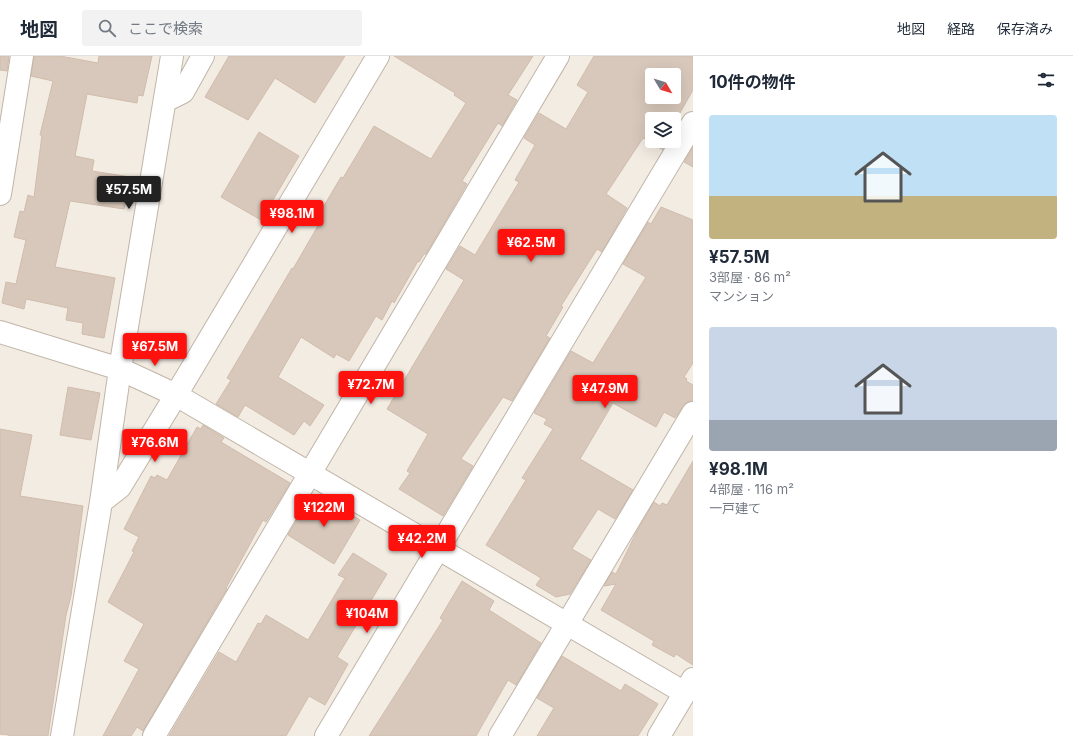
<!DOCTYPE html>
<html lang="ja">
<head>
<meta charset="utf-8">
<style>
  :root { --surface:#fff; --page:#f2f2f3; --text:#1f2937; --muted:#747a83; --line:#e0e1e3; --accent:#ff110e }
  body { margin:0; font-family:Inter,"Noto Sans JP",sans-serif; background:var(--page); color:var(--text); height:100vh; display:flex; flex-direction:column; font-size:15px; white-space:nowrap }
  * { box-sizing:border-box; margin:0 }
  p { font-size:13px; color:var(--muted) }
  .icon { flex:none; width:22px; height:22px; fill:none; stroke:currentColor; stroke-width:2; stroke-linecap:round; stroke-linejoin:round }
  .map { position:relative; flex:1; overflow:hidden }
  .drawer { display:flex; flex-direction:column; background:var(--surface); width:380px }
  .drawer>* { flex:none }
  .needle { width:26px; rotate:128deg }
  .tools { position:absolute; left:645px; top:12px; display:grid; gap:8px }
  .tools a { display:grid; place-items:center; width:36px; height:36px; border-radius:4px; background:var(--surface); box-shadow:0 4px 16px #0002; font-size:20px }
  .price { position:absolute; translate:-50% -34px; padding:0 9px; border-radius:4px; background:var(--accent); color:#fff; font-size:13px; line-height:26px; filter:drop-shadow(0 1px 2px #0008) }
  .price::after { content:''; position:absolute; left:50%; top:24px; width:12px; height:9px; margin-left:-6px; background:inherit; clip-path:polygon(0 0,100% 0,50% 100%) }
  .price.active { background:#222; color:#fff }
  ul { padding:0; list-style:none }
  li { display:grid; align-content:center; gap:8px; height:212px; padding:0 16px }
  li span { display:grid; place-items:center; height:124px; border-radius:4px; color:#555 }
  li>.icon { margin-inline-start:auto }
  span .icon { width:72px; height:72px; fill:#fffc; stroke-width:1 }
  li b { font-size:17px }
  h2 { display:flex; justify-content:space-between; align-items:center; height:48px; padding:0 16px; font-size:17px }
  header { display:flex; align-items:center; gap:24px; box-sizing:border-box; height:56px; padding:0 20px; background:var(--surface); border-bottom:1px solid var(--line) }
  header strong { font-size:19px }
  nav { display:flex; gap:22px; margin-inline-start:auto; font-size:14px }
  .search { width:280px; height:36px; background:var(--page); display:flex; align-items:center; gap:10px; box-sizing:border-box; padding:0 14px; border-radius:4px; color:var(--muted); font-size:15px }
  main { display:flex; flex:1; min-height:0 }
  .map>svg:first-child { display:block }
  .building { fill:#d8c8bb; stroke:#d0bcab; fill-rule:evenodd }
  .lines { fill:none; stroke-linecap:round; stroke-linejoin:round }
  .minor-casing { stroke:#c1b5a8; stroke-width:24 }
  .minor { stroke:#fff; stroke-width:22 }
</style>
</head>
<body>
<header>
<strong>地図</strong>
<div class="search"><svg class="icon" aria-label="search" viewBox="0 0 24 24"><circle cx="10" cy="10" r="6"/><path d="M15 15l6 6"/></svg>ここで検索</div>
<nav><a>地図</a><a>経路</a><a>保存済み</a></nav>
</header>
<main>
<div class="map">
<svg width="693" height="680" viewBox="0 0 693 680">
  <rect width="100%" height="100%" fill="#f3ece3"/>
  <path class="building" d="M0,0H9L7,15L0,14Z
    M34,0H60L98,7L99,0H152L143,40L138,39L137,47L87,38L75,100L94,104L92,115L130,121L124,153L70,145L55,211L115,222L104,282L82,278L83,267L66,264L68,252L26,243L24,253L2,247L6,226L16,228L26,184L14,181L20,155L24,156L28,139L34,141L42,79H40L53,25L31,20Z
    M229,0H345L315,47L275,22L248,64L205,41Z
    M394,0H533L508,39L517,44L502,70L498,67L462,125L467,128L426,198H424L419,206L418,205L394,247L392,245L382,264L376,260L349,305L336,298L334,302L301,281L278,321L324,349L310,370L304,365L294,379L245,349L238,361L216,348L231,324L227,322L292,212L293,213L319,168L315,165L341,121L343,122L374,70L431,103L466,47L454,39L455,37Z
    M594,0H693V34L677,62L680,64L674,74V63H652V85H668L663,94L643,82L606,138L627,152L602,196L597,193L561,250L563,251L546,280L550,282L512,345L503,341L461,403L473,410L443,460L399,433L410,417L407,415L428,378L387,353L464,224L446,213L460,190L475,199L519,126L515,124L535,89L524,82L539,57L566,73L588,36L577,29ZM652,19H674V41H652Z
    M259,76L299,100L261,164L221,141Z
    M693,91V111L684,106Z
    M661,151L693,164V307L684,321L687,323L686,325L693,329V345L687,346L683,350L675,362L664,356L656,371L613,347L580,403L633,434L615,463L598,453L572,493L591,504L570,538L556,541L536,529L541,522L486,489L526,424L522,422L553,373L544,368L547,363L534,357L571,295L593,307L646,221L623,208L648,166L651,168Z
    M68,331L100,337L91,384L60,379Z
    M203,369L224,382L221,386L290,427L266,466L263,464L226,532L227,533L223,539L143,675L137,671L131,680H103L139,613L124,605L144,568L108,546L134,496L132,495L139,481L124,473L151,420L155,422L157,419L167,424L197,371L201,373Z
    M0,373L32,379L20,440L83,450L71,540L66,559L48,680H9V679L0,678Z
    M693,405V609L676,598L674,601L652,589L654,585L601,554L616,528L604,530L612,516L616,518L637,475L654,446L660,450L662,447L667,449Z
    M311,440L321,446L324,442L360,464L334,508L288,479Z
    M353,497L387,518L337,601L348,608L325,649L309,640L286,680H169L219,596L236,606L258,567L261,568L266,559L308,584L345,522L338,519Z
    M462,525L494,545L489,554L541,587L516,629L508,624L476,680H369L443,564L440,562Z
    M562,600L621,635L625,628L658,648L638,680H537L554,652L537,642Z"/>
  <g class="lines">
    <g class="minor-casing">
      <path id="minor" d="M165,45L183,36L203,0
        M0,138L22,0
        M0,276L120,313L176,339L685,637
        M101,446L120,431L176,339L378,0
        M62,680L101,446L120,313L172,0
        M154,680L558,0
        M326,680L693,67
        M500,680L693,357
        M659,680L693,623"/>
    </g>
    <use href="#minor" class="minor"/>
  </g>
</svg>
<div class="tools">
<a><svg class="needle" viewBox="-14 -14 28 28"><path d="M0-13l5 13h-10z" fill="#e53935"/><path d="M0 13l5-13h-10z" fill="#747a83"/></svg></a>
<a><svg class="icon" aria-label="layers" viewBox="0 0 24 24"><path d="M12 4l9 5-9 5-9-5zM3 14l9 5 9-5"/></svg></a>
</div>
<b class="price active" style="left:129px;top:154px">¥57.5M</b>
<b class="price" style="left:292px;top:178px">¥98.1M</b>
<b class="price" style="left:531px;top:207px">¥62.5M</b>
<b class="price" style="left:155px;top:311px">¥67.5M</b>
<b class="price" style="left:371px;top:349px">¥72.7M</b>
<b class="price" style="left:605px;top:353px">¥47.9M</b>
<b class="price" style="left:155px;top:407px">¥76.6M</b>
<b class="price" style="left:324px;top:472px">¥122M</b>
<b class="price" style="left:422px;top:503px">¥42.2M</b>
<b class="price" style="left:367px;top:578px">¥104M</b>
</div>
<section class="drawer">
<h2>10件の物件<svg class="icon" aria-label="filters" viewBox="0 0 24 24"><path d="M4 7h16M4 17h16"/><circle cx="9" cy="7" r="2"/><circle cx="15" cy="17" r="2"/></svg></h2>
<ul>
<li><span style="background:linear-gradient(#bfe0f5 65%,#c2b280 0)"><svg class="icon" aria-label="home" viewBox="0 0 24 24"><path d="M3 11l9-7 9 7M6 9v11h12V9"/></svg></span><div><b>¥57.5M</b><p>3部屋 · 86 m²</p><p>マンション</p></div></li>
<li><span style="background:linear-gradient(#c9d6e8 75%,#9aa5b1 0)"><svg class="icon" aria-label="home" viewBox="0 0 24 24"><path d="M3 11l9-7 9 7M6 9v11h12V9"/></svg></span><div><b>¥98.1M</b><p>4部屋 · 116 m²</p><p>一戸建て</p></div></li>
</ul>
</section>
</main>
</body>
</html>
